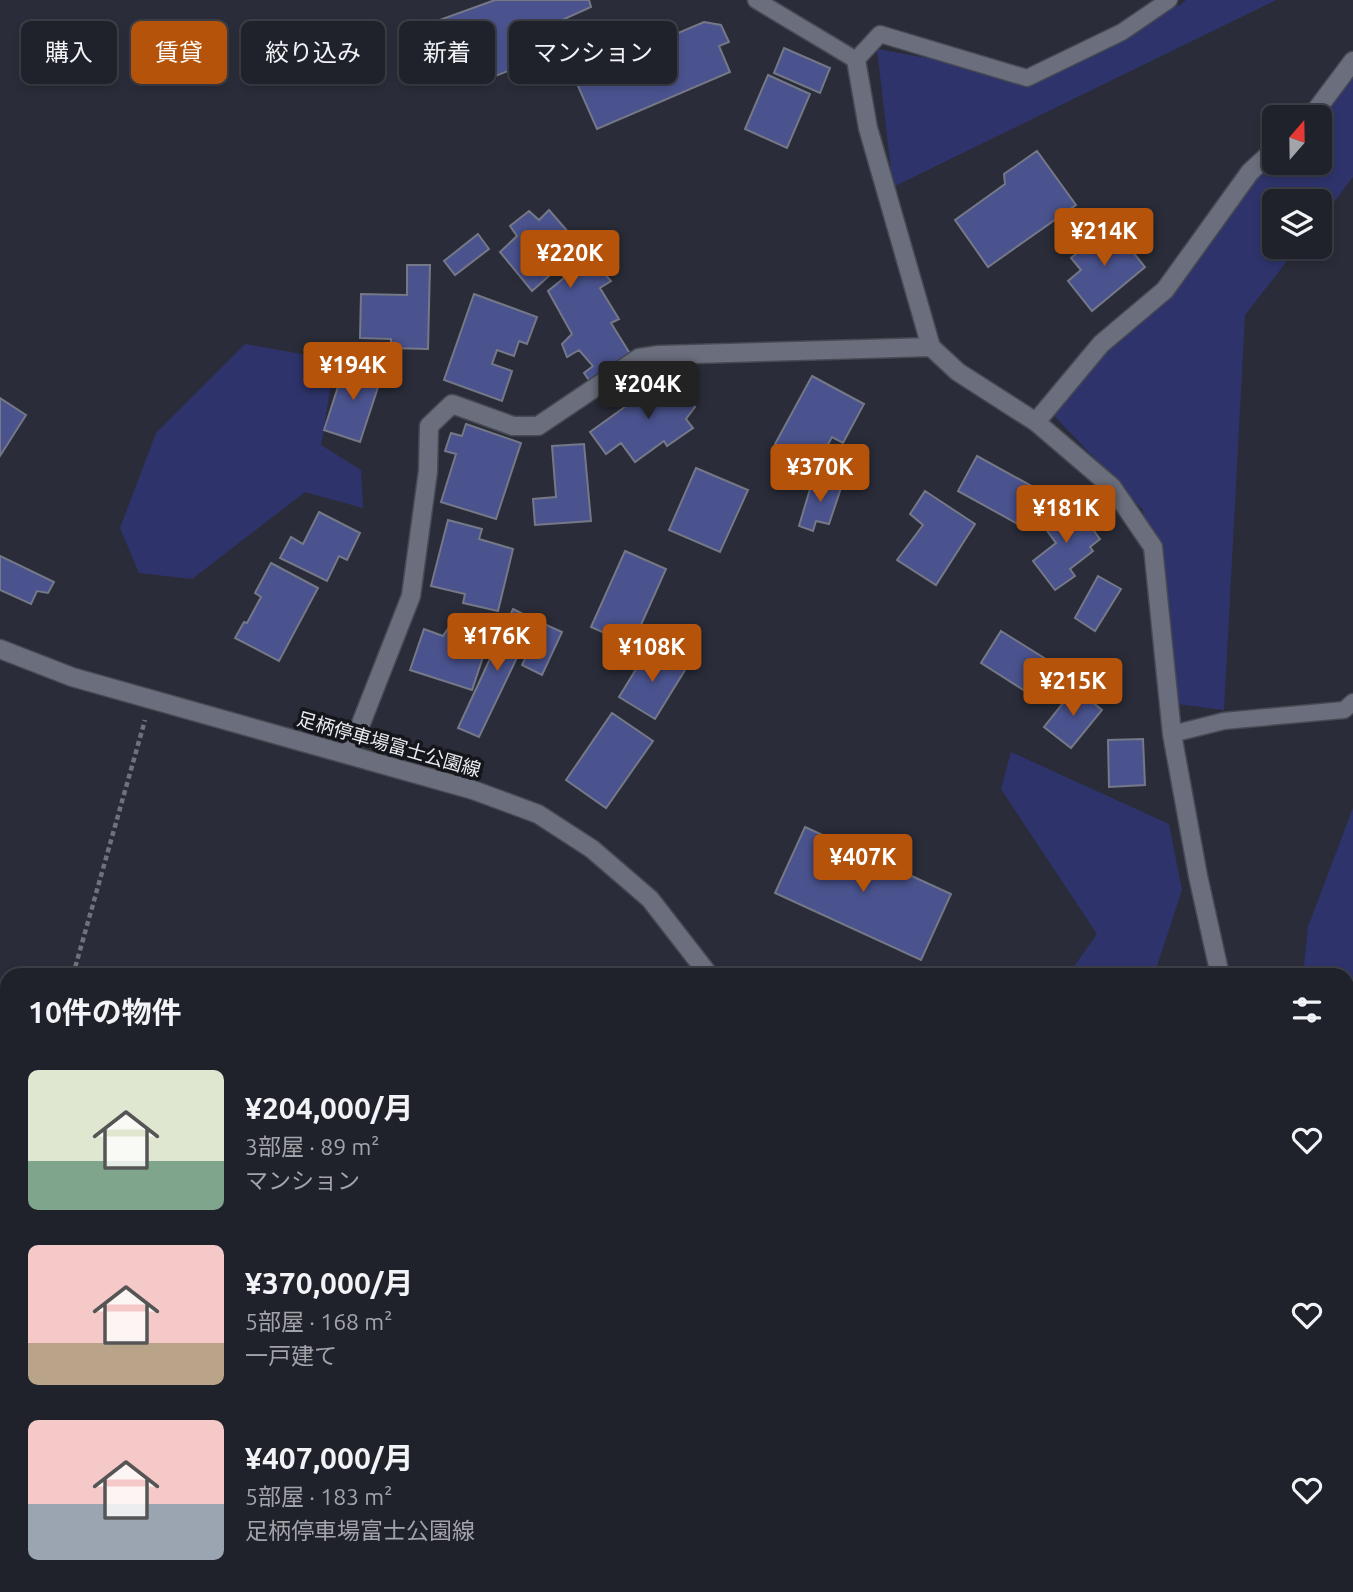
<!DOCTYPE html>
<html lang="ja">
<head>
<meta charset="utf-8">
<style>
  :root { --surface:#20222b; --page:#282a33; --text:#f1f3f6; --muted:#a2a4a9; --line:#3d3f47; --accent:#b45309 }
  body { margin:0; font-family:Ubuntu,"Noto Sans JP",sans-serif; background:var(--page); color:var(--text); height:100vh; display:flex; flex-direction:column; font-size:26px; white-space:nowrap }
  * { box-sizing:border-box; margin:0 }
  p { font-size:23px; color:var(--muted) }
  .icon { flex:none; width:38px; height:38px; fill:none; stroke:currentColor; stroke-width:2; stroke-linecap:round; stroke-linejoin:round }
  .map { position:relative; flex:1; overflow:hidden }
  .sheet { position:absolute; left:0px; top:968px; width:1354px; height:625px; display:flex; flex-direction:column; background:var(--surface); border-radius:21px 21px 0 0; box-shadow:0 4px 10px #0003,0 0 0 2px var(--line) }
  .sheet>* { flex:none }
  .banner { position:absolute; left:21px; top:21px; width:700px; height:63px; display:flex; gap:14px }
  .needle { width:46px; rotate:20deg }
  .controls { position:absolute; left:1262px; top:105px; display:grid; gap:14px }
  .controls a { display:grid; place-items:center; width:70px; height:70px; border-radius:10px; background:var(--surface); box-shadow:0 4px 10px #0003,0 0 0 2px var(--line); font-size:35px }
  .price { position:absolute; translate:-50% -60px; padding:0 16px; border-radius:7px; background:var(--accent); color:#fff; font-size:23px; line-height:46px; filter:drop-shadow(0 2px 4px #0008) }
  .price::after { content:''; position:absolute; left:50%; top:42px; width:21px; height:16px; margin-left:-10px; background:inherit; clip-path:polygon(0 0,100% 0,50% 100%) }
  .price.on { background:#222; color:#fff }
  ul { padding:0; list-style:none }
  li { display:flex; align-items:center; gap:21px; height:175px; padding:0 28px }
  li span { display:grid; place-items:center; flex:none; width:196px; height:140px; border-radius:10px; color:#555 }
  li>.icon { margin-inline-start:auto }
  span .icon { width:84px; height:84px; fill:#fffc; stroke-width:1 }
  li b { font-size:30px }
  h2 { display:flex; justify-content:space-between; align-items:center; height:84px; padding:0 28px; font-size:30px }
  .chip { padding:0 24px; border-radius:10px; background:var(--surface); box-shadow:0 4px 10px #0003,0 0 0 2px var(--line); font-size:24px; line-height:63px }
  .chip.on { background:var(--accent); color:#fff }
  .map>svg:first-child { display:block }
  .green { fill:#2e346b }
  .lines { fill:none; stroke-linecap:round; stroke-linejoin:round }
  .river { stroke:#0b063c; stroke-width:51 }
  .building { fill:#4a538e; stroke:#757886; stroke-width:2 }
  .lane-casing { stroke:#474953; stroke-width:19 }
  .street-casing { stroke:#474953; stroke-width:21 }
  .secondary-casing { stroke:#474953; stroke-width:21 }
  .path { stroke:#6f727c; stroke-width:4.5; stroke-dasharray:5 3.5; stroke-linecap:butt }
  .lane { stroke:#6b6e7c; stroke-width:16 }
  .street { stroke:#6b6e7c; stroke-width:18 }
  .secondary { stroke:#6b6e7c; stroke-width:18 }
  .labels { text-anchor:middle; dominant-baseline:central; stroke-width:7; stroke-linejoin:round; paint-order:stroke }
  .street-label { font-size:19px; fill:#eaecf4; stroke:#14161b }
</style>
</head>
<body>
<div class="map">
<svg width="1353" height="1592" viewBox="0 0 1353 1592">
  <rect width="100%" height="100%" fill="#2a2d39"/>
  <path class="green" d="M1186,0H1276L893,187L877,49L1015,74L1180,5Z
    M1353,61V177L1320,220V201H1274V247H1298L1245,315L1224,710L1169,703L1143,510L1047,408L1274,151V163H1320V117Z
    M245,344L335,360L321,445L361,470L363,508L305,492L192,579L139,573L120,528L156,433Z
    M1011,752L1169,824L1182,890L1154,975H1068L1097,934L1001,789Z
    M1353,808V1162L1348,1172V975H1303L1308,927Z"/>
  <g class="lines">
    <path class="river" d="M1348,1209L1353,1200
      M1348,1500L1353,1507
      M0,1553L7,1546
      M396,1586L397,1592"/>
  </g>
  <path class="building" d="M495,0H589L591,7L531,34L539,59L490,78L485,64L449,78L439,59L434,60L420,27Z
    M704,22L721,25L729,42L719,46L730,72L597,129L574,77Z
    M784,48L830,68L820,93L774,73Z
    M768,75L810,94L787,148L745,129Z
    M1037,151L1076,205L988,267L955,220L1005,184L1004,174Z
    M549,210L611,281L600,288L619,319L611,323L632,357L591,383L584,373L593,366L579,350L567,357L562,344L572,334L548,291L564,278L544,249L536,256L550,275L532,291L500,252L517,236L510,226L529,211L539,220Z
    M1111,225L1145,267L1092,311L1068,281L1081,270L1071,258Z
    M478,234L489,249L455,275L444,261Z
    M407,265H430L428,349L391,348V339L360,338L361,294L407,295Z
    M474,294L537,317L527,344L519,341L514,356L497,350L492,364L512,371L502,401L444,380Z
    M346,362L382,375L360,442L324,430Z
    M671,374L695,407L686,419L693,428L667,446L664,441L635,462L621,443L606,454L590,432Z
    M812,376L864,404L843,443L832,437L816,466L775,444Z
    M0,398L26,415L0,456Z
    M466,424L521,443L496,519L441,502L456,454L445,451L451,433L462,436Z
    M584,444L591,521L535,525L533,499L556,497L552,446Z
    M977,456L1046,494L1027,529L958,491Z
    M696,468L748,490L720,552L669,530Z
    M813,479L841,488L829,524L816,521L813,531L799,526Z
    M925,491L975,524L936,585L897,560L923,525L910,514Z
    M1070,499L1100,539L1090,547L1093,551L1070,569L1075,576L1055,590L1033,561L1056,543L1045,528L1057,518L1053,512Z
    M319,512L360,533L347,560L339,556L327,581L280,558L291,537L303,544Z
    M448,520L482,529L479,539L513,549L498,611L463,603L465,594L431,586Z
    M625,551L666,569L632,645L591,627Z
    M0,556L54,582L48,593L37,591L31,604L0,590Z
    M271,563L318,588L279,661L235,638L244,622L247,623L261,597L255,593Z
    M1098,576L1121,589L1095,631L1075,618Z
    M513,609L535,620L479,737L458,728Z
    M542,623L562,632L542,675L522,665Z
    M449,627L489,639L472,690L410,670L424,629L443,636Z
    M1001,631L1057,666L1036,698L981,663Z
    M649,648L685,670L655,719L619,697Z
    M1075,688L1102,710L1071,748L1044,727Z
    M612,713L653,741L606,808L566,780Z
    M1143,739L1145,785L1109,787L1108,740Z
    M805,827L951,894L921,960L775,893Z"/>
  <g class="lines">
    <g class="lane-casing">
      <path id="lane" d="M756,0L856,60L880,34L1027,78L1122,32L1169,0
        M1172,734L1224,721L1344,710L1353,702"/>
    </g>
    <g class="street-casing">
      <path id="street" d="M856,60L868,128L931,347L958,372L1036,422L1112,487L1153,547L1172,734L1198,876L1220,975
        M1309,117L1317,109L1353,61
        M1036,422L1101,344L1165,290L1250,172L1274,150
        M349,754L411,596L428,471L429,426L452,404L513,426H538L639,358L659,355L931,347
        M1272,1586L1275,1592"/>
    </g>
    <g class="secondary-casing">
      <path id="secondary" d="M0,649L72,677L473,790L538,814L592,849L650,899L709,975
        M1087,1586L1094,1592"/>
    </g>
    <path class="path" d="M73,975L145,720
      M0,1210L7,1198"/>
    <use href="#lane" class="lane"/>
    <use href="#street" class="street"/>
    <use href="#secondary" class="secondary"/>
  </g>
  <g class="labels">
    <g class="street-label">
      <text transform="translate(389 744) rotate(16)">足柄停車場富士公園線</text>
    </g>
  </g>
</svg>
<div class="controls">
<a><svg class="needle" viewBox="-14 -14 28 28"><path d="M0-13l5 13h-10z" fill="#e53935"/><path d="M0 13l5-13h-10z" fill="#a2a4a9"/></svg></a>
<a><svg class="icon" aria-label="layers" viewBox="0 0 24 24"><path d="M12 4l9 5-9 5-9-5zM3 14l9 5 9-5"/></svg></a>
</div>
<b class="price" style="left:1104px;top:268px">¥214K</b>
<b class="price" style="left:570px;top:290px">¥220K</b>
<b class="price" style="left:353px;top:402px">¥194K</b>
<b class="price on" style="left:648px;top:421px">¥204K</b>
<b class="price" style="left:820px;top:504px">¥370K</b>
<b class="price" style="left:1066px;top:545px">¥181K</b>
<b class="price" style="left:497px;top:673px">¥176K</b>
<b class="price" style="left:652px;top:684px">¥108K</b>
<b class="price" style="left:1073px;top:718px">¥215K</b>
<b class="price" style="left:863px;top:894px">¥407K</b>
<div class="banner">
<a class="chip">購入</a>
<a class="chip on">賃貸</a>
<a class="chip">絞り込み</a>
<a class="chip">新着</a>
<a class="chip">マンション</a>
</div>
<section class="sheet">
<h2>10件の物件<svg class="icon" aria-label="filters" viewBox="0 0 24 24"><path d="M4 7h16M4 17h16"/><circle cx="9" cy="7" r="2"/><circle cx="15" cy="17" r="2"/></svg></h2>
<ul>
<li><span style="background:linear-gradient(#dfe7d0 65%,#7fa58c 0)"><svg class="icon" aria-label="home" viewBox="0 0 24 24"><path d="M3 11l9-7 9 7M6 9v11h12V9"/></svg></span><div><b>¥204,000/月</b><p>3部屋 · 89 m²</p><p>マンション</p></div><svg class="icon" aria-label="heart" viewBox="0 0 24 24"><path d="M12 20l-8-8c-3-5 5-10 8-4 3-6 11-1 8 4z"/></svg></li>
<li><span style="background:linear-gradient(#f6c9c9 70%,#b9a48a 0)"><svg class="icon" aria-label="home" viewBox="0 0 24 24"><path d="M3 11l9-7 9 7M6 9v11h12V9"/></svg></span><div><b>¥370,000/月</b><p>5部屋 · 168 m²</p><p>一戸建て</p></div><svg class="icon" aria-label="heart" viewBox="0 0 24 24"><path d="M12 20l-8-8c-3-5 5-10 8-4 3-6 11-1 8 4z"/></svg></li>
<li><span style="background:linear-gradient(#f6c9c9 60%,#9aa5b1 0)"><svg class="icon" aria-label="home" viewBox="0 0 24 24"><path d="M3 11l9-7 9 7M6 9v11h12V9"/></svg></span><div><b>¥407,000/月</b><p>5部屋 · 183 m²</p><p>足柄停車場富士公園線</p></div><svg class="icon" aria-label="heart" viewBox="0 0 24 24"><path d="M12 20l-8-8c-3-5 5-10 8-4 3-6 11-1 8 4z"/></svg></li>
</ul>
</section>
</div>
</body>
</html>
